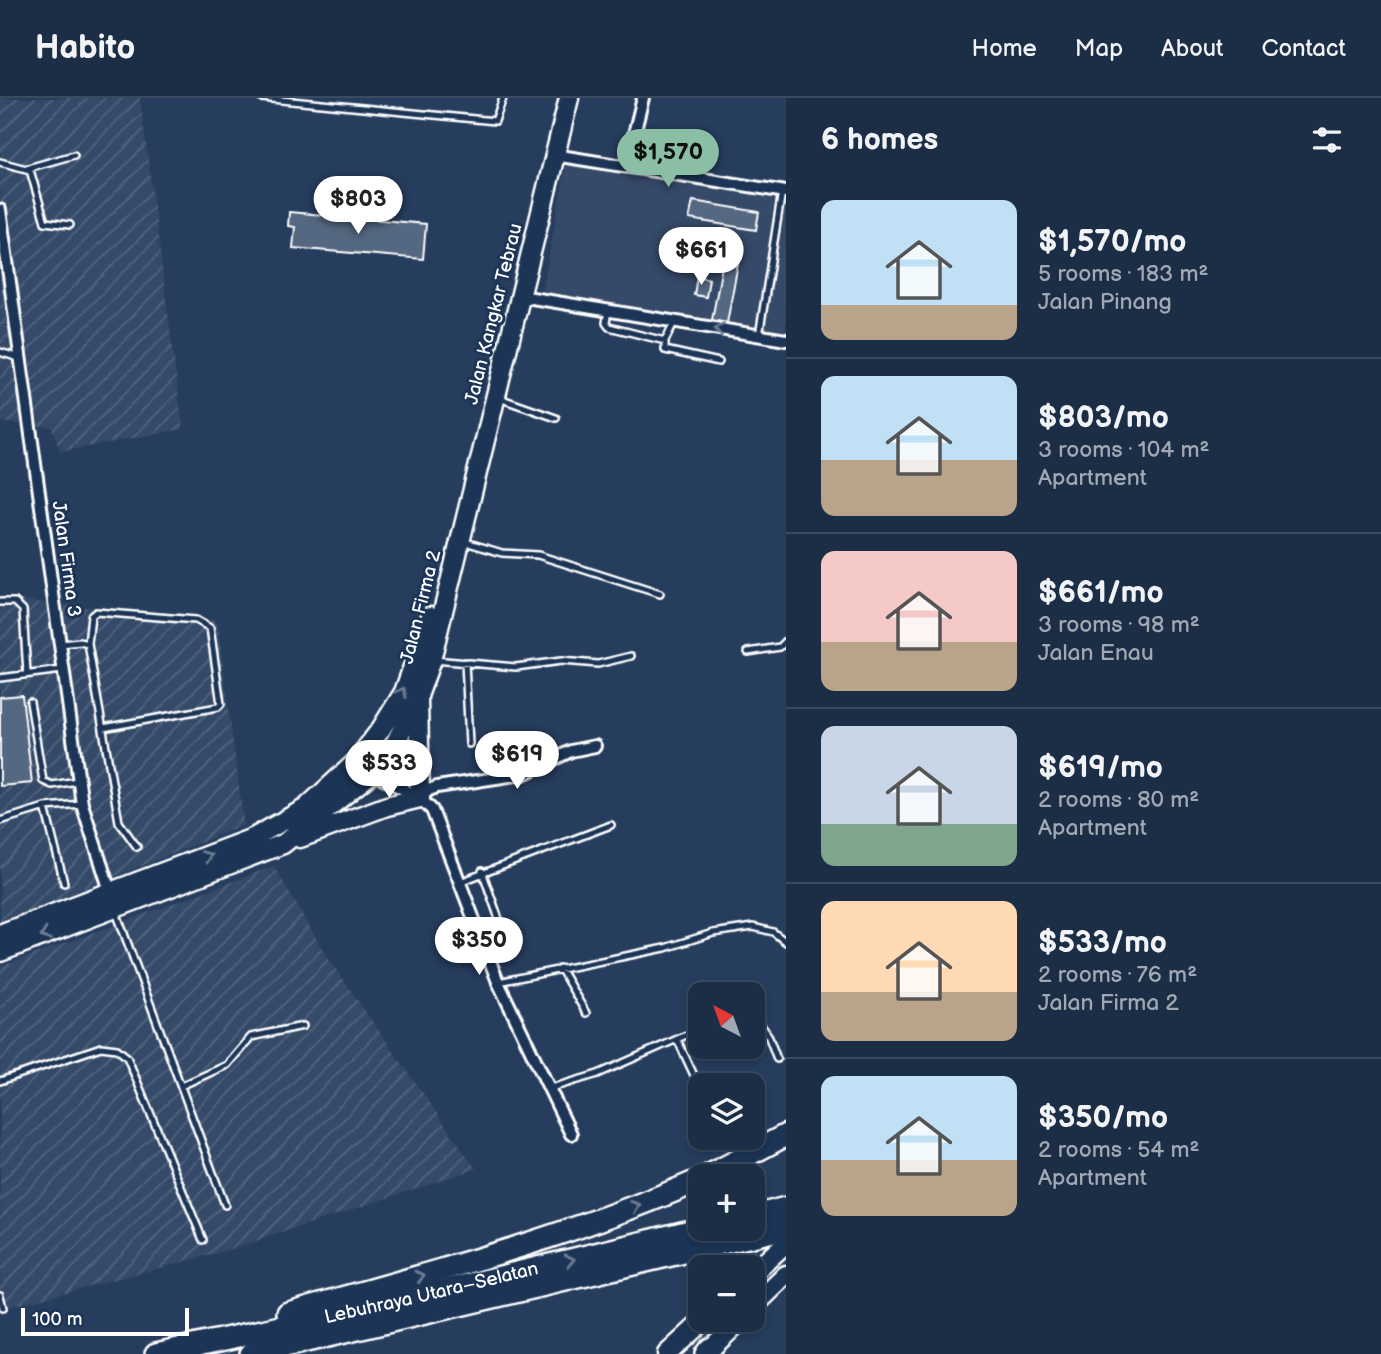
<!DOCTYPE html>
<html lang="en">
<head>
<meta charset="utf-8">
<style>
  :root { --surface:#1c2e46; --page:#25364d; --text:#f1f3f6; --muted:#a0a8b3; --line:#3a4a5f; --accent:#8abfa5 }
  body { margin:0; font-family:"Balsamiq Sans",sans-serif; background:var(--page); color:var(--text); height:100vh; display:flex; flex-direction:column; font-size:26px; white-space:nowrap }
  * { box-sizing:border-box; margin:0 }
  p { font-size:23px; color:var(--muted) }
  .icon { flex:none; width:38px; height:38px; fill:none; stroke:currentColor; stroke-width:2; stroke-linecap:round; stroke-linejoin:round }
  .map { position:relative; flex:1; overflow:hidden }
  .sheet { display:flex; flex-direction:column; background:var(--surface); width:595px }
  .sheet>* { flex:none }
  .needle { width:46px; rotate:319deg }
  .controls { position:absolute; left:688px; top:884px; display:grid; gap:14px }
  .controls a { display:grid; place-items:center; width:77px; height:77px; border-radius:14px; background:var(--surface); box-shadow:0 4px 10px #0003,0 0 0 2px var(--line); font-size:35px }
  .scale { position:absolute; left:21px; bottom:18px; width:168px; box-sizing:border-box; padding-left:7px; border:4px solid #fff; border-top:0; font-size:19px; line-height:24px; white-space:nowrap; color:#fff; -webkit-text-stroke:5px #1d3557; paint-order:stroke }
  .price { position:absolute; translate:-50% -60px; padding:0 16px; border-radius:24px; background:#fff; color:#222; font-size:23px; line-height:46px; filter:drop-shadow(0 2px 4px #0008) }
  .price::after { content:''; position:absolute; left:50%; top:42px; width:21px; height:16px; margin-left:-10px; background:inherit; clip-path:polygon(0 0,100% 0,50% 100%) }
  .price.selected { background:var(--accent); color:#111 }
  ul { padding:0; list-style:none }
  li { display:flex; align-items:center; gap:21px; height:175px; padding:0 35px }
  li+li { border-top:2px solid var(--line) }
  li span { display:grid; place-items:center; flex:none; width:196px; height:140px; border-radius:14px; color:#555 }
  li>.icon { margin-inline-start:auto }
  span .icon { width:84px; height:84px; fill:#fffc; stroke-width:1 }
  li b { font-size:30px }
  h2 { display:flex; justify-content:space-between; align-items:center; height:84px; padding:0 35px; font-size:30px }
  header { display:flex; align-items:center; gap:42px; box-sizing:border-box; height:98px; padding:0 35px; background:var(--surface); border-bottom:2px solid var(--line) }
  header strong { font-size:33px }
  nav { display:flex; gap:38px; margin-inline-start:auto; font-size:24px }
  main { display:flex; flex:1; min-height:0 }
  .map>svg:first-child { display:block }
  .built { fill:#344a68 }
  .industrial { fill:url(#industrial-furrows) }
  .building { fill:#556781; stroke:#fff; stroke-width:2 }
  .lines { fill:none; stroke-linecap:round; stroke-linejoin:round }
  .service-casing { stroke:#fff; stroke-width:10 }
  .minor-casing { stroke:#fff; stroke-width:16 }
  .primary-casing { stroke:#fff; stroke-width:23 }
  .trunk-casing { stroke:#fff; stroke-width:23 }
  .motorway-casing { stroke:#fff; stroke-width:26 }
  .service { stroke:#1d3557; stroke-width:5 }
  .minor { stroke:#1d3557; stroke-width:10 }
  .primary { stroke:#1d3557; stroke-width:18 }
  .trunk { stroke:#1d3557; stroke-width:18 }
  .motorway { stroke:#1d3557; stroke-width:21 }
  .oneway { stroke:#6c7c92 }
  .labels { text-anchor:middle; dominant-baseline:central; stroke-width:6; stroke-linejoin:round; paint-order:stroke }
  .street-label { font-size:19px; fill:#fff; stroke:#1d3557 }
</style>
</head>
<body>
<header>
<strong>Habito</strong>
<nav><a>Home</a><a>Map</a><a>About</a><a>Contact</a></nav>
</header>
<main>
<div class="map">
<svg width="786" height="1256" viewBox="0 0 786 1256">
  <defs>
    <pattern id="industrial-furrows" width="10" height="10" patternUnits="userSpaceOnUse" patternTransform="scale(1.75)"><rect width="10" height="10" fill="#344a68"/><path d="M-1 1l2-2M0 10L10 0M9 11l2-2" fill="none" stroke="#52657f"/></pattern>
  </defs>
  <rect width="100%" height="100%" fill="#263d5e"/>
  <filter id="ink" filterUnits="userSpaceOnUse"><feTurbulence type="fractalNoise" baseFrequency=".0143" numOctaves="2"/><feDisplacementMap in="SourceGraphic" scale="14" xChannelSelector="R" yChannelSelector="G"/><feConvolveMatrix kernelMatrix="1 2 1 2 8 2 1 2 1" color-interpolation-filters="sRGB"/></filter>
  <g filter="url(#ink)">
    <path class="built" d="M567,61L786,100V239L542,195Z"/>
    <path class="industrial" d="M0,0H140L183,331L60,354L52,329L0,324Z
      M0,500L217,523L244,727L0,825Z
      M274,768L326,857L476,1071L226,1153L0,1211V869Z"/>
    <path class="building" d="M693,103L759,114L756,132L689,121Z
      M289,114L426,126L423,161L293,150L295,129L288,128Z
      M727,141L742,144L727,225L712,222Z
      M697,178L709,181L706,199L694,197Z
      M22,597L32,685L0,688V599Z"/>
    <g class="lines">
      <g class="service-casing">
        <path id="service" d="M261,0L495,23L503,0
          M0,64L30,72L45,124L70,127
          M28,70L74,57
          M608,212L606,225L609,229L665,243
          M675,223L665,243V252L719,264
          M759,238L782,93
          M0,254L19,260
          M499,300L556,320
          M462,443L502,455L538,457L660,496
          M0,504H15L23,512L27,575
          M60,546L80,544L88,546L119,724L137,749
          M88,546L91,518L96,514L196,522L210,530L221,606L218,609L103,630
          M748,554L780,549L786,543
          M433,562L516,569L561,563L598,566L631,558
          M465,564L469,646
          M0,580L62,572
          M30,604L43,683L52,687L77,683
          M45,709L64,785
          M0,723L45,709L82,706
          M482,773L510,852
          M460,784L611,727
          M116,814L225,1107
          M560,870L586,915
          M498,884L665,850L713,835L753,829L773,834L786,844
          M752,914L768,937L777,961
          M677,941L700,990
          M0,983L101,949L117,951L127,959L203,1142
          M181,988L227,967L251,939L303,928
          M548,991L598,976L700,931
          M0,1197L3,1210"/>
      </g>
      <g class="minor-casing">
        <path id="minor" d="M554,57L786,94
          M626,68L643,0
          M0,112L82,706L112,799
          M520,198L786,242
          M370,673L420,700L432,712L498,884L571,1036
          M420,700L429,692L437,689L523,676L571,653L595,648"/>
      </g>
      <g class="primary-casing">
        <path id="primary" d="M300,740L387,708L420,700L418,600
          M0,836L253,740L306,710L355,665L381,631L404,594L431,518
          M0,854L283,746L372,675L396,644L418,598L431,562L569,0"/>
      </g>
      <g class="trunk-casing">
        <path id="trunk" d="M752,1176L786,1145
          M752,1210L786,1177
          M667,1256L704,1222
          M705,1256L741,1222"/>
      </g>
      <g class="motorway-casing">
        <g id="motorway">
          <path d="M708,1078L786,1037"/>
          <path d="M752,1119L786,1110"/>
          <path d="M288,1215C427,1177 568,1139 700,1082"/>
          <path id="s1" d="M156,1256L409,1201L703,1130"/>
          <path d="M251,1256L786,1130"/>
          <path d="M706,1256L710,1251"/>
        </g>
      </g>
      <use href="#service" class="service"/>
      <use href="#minor" class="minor"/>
      <use href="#primary" class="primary"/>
      <use href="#trunk" class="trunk"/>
      <use href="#motorway" class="motorway"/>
    </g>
    <defs><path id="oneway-chevron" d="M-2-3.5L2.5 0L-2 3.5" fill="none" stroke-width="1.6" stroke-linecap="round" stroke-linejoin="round" transform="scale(1.75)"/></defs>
    <g class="oneway">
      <use href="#oneway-chevron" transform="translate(719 231) rotate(-170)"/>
      <use href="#oneway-chevron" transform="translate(402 594) rotate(-64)"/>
      <use href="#oneway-chevron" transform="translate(207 758) rotate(-21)"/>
      <use href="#oneway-chevron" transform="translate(45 837) rotate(159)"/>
      <use href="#oneway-chevron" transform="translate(636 1108) rotate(-19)"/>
      <use href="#oneway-chevron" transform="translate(570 1162) rotate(-13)"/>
      <use href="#oneway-chevron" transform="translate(420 1178) rotate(-17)"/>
    </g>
  </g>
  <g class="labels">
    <g class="street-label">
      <text transform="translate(494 216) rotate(-76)">Jalan Kangkar Tebrau</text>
      <text transform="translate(66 461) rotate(82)">Jalan Firma 3</text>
      <text transform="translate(421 509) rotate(-76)">Jalan Firma 2</text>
      <text stroke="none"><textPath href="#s1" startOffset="282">Lebuhraya Utara–Selatan</textPath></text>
    </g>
  </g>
</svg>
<div class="controls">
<a><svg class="needle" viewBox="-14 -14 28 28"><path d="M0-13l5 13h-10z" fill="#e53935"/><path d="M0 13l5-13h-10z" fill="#a0a8b3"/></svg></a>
<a><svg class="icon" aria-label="layers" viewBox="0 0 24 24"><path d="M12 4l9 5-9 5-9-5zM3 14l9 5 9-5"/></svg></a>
<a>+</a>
<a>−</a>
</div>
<div class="scale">100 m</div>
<b class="price selected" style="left:668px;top:91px">$1,570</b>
<b class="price" style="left:358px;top:138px">$803</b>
<b class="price" style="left:701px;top:189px">$661</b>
<b class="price" style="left:517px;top:693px">$619</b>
<b class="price" style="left:389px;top:702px">$533</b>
<b class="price" style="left:479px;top:879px">$350</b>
</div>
<section class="sheet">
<h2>6 homes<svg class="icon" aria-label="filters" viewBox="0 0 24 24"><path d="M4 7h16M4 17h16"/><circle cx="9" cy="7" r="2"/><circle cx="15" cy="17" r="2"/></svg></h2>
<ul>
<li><span style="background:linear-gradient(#bfe0f5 75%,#b9a48a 0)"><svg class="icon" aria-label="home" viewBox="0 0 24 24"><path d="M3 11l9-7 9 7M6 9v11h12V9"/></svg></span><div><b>$1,570/mo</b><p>5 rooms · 183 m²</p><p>Jalan Pinang</p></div></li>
<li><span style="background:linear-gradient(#bfe0f5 60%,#b9a48a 0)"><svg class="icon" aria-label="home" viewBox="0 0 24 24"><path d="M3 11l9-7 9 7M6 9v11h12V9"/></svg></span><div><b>$803/mo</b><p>3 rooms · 104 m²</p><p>Apartment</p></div></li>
<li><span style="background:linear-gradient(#f6c9c9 65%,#b9a48a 0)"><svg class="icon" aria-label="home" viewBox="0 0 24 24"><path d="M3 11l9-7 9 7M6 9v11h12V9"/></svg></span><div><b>$661/mo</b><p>3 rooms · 98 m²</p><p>Jalan Enau</p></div></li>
<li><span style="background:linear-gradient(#c9d6e8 70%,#7fa58c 0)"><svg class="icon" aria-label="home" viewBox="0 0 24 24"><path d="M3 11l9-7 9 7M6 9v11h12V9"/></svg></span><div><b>$619/mo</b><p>2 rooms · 80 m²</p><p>Apartment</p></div></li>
<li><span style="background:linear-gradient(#ffd9b3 65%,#b9a48a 0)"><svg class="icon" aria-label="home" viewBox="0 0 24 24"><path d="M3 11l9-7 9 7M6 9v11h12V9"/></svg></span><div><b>$533/mo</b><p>2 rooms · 76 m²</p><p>Jalan Firma 2</p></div></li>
<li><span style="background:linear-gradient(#bfe0f5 60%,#b9a48a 0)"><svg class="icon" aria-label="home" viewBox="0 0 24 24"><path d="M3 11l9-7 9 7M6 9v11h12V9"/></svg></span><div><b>$350/mo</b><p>2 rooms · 54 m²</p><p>Apartment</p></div></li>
</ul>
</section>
</main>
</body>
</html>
